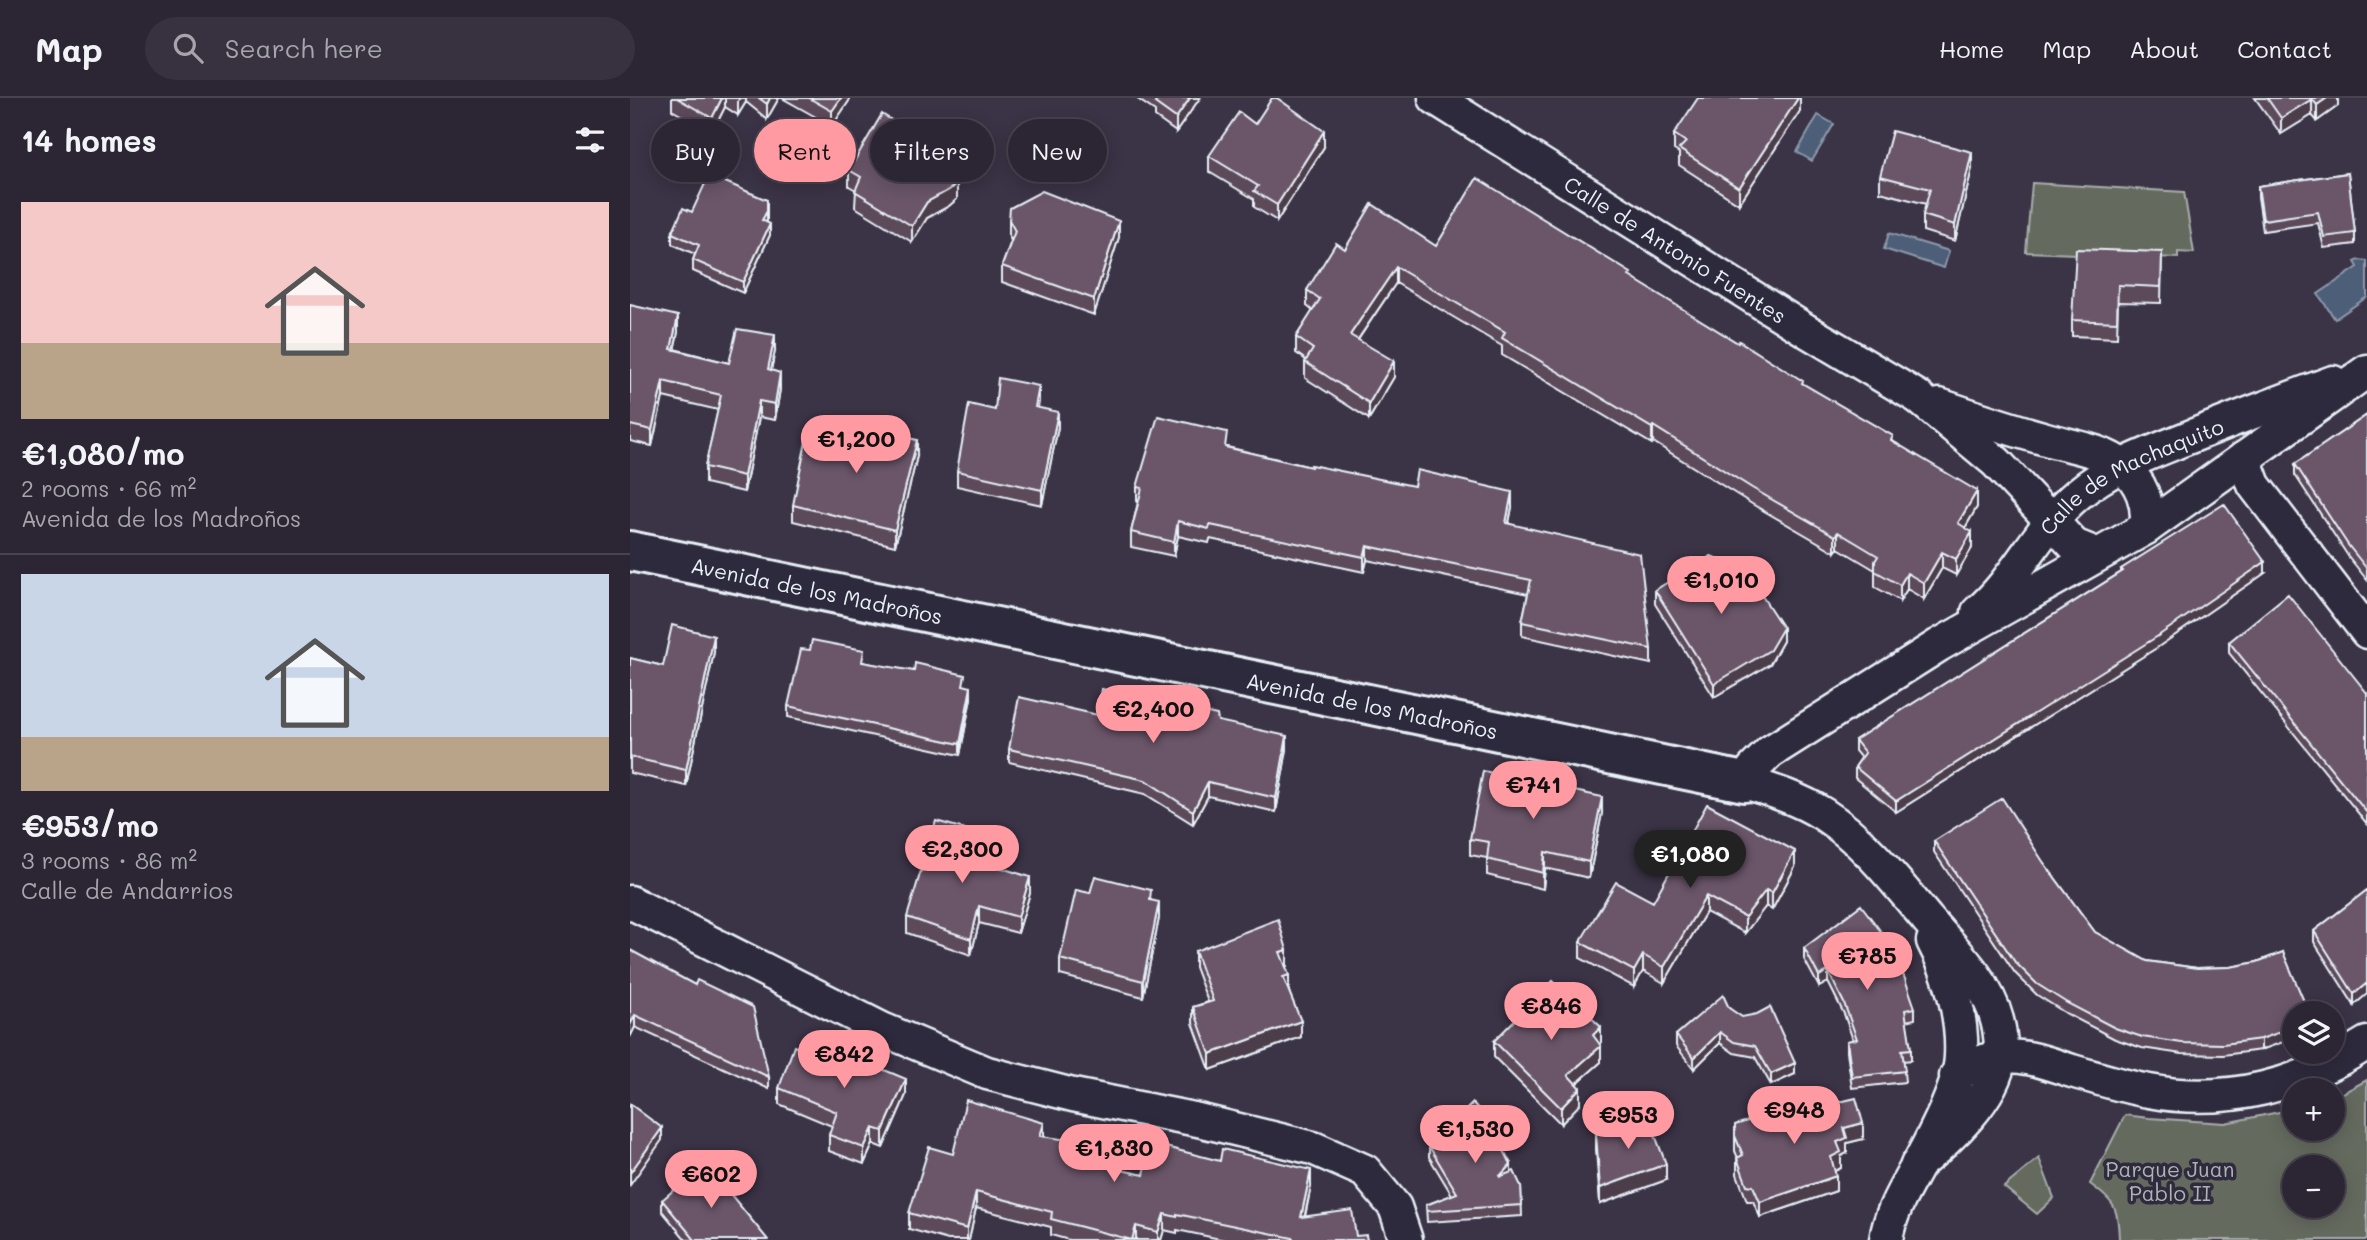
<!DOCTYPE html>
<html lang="en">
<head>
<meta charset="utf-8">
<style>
  :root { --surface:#2c2634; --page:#383240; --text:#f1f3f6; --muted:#a6a5ac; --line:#48434f; --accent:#ff9aa2 }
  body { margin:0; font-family:Mali,sans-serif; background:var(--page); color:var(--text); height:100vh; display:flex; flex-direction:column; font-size:26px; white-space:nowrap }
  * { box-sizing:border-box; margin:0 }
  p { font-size:23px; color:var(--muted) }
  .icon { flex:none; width:38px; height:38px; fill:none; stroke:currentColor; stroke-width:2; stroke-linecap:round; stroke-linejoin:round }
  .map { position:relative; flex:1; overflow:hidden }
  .sheet { display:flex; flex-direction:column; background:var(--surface); width:630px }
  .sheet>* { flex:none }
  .banner { position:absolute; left:21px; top:21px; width:665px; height:63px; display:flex; gap:14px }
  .tools { position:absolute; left:1652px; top:903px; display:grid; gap:14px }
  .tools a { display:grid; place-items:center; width:63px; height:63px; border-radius:50%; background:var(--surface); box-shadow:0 4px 18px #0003,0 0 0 2px var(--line); font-size:35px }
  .price { position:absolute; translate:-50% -60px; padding:0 16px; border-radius:24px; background:var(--accent); color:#111; font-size:23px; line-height:46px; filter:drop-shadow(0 2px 4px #0008) }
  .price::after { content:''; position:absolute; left:50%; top:42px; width:21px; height:16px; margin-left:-10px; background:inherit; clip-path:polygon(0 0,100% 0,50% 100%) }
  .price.current { background:#222; color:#fff }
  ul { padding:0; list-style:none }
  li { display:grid; align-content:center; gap:14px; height:371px; padding:0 21px }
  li+li { border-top:2px solid var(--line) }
  li span { display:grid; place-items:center; height:217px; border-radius:0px; color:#555 }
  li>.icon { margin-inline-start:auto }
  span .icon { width:126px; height:126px; fill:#fffc; stroke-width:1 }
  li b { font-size:30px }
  h2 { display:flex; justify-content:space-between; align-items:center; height:84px; padding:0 21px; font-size:30px }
  .pill { padding:0 24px; border-radius:32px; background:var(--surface); box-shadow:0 4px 18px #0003,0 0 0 2px var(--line); font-size:24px; line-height:63px }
  .pill.current { background:var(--accent); color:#111 }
  header { display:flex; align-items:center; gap:42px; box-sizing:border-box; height:98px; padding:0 35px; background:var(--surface); border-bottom:2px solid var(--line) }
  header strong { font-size:33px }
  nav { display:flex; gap:38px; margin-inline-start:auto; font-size:24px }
  .search { width:490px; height:63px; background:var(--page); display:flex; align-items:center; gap:18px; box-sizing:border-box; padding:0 24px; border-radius:38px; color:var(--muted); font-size:26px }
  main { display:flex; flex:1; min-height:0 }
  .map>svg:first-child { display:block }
  .green { fill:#656b5e; stroke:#a6aeab; stroke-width:2; fill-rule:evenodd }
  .water { fill:#4e5f78; stroke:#8c99ab; stroke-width:2 }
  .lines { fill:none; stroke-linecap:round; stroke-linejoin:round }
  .minor-casing { stroke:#e8f1f8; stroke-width:37 }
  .tertiary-casing { stroke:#e8f1f8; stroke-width:44 }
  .minor { stroke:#2f2a3d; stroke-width:32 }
  .tertiary { stroke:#2f2a3d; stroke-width:38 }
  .wall { fill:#5c495a; stroke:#e8f1f8; stroke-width:2 }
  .shaded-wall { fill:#4b3c4a; stroke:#e8f1f8; stroke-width:2 }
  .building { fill:#6b5569; stroke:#e8f1f8; stroke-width:2 }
  .labels { text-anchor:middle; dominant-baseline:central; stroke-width:7; stroke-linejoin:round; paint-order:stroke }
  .street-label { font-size:21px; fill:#e8f1f8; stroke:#2f2a3d }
  .park-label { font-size:21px; fill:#adb5b3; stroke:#2f2a3d }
</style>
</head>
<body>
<header>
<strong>Map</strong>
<div class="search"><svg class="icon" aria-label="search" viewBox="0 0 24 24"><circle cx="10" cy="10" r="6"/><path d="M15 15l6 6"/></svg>Search here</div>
<nav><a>Home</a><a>Map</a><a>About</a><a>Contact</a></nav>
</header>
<main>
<section class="sheet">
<h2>14 homes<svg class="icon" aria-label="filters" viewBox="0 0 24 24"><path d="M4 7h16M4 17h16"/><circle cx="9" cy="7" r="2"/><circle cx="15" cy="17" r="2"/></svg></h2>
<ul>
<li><span style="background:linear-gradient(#f6c9c9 65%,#b9a48a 0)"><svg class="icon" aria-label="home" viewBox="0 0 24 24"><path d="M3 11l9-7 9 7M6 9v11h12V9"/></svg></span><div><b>€1,080/mo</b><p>2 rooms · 66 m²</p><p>Avenida de los Madroños</p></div></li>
<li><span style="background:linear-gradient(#c9d6e8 75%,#b9a48a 0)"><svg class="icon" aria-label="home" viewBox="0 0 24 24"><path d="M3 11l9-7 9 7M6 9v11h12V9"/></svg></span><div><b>€953/mo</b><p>3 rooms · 86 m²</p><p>Calle de Andarrios</p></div></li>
</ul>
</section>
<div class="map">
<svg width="1737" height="1142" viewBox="0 0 1737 1142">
  <rect width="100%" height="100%" fill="#3b3346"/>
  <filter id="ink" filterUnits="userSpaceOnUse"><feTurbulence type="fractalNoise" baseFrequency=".0143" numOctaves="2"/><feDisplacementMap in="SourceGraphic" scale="14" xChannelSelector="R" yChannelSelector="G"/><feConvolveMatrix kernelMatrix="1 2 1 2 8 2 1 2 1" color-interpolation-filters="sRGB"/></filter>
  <g filter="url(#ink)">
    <path class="green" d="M1402,85L1554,94L1564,155L1548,154V160L1396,154Z
      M1737,982V1142H1489C1488,1110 1486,1105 1460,1086L1495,1017L1519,1020L1595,1025L1664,1011V1031H1703V1000ZM1664,1069H1703V1108H1664Z
      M1409,1060L1424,1100L1407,1116L1374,1089Z"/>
    <path class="water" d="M1188,17L1204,26L1182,63L1167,54Z
      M1259,135L1319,153L1314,170L1254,151Z
      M1729,162L1737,163V199L1705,221L1688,196L1728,169L1725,164Z"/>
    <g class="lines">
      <g class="minor-casing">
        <g id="minor">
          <path id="s1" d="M805,0L1177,233L1288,299L1366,364L1444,447L1466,456"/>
          <path d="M1309,307C1344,319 1380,331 1416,341C1440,348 1473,352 1492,368C1511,383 1520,406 1516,430"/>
          <path d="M1614,360L1624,387L1737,534"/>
          <path id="s2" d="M1348,514C1388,480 1408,429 1448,396C1479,370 1515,357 1552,342C1602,322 1652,303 1703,284"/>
          <path d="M0,804L252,931L357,975L443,997L568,1022L683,1050L735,1073L765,1109L776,1142"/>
          <path d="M1326,978C1339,969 1354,961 1369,959C1393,955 1420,966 1442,973C1467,980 1494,989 1519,993C1597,1008 1672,987 1737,945"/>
          <path d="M1287,1067C1318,1042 1364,1001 1370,959C1372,949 1370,932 1367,922C1357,883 1323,851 1298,822C1266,784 1235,743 1193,716C1169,701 1141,692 1114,684L1123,671L1140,654L1309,547L1516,430L1737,273"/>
          <path d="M1256,1142C1260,1113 1276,1089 1290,1063C1304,1036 1330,989 1331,958C1333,919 1321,877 1303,843"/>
        </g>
      </g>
      <g class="tertiary-casing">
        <g id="tertiary">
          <path id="s3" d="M0,453L1114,684"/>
        </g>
      </g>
      <use href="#minor" class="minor"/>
      <use href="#tertiary" class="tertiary"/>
    </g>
    <path class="wall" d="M42,0H149L137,21L116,4L108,17L95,9L82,35L42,12Z
      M152,0H219V3L202,28Z
      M506,0H570L546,34L525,19V13Z
      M1170,0V13L1109,106L1049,67V55L1044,52V36Z
      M1625,0H1708V8L1687,23L1682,17L1651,36Z
      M625,26L694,49L647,123L624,109V101L579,74V58Z
      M314,65L327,101L319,108L297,120L282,144L225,109L226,92L219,88V72Z
      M1342,70L1325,143L1293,133V117L1296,106L1250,94V78Z
      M1718,75L1725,135V146L1694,150L1688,125L1633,133L1628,99V88Z
      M62,114L136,124L140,137L113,195L63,173V162L65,156L42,146V135Z
      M379,122L489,139L464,217L372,184V168L381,143L379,138Z
      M806,148L1001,180L1173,286L1263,344L1347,409L1335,430L1342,450L1326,477L1312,470L1294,501L1277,491L1270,503L1245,489V472L1208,450L1205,454L1122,406L1023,344L1022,346L872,257V248L766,185L728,242L764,279L739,321L675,280V264L676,262L666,255V239L683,213L677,208V192L715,151Z
      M1532,154L1531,205L1488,204L1487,240L1442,238V222Z
      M0,207L48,234L44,251L99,265L145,253L141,272L150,291L145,322L129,319L114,394L75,385V369L88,312L33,299L22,348L0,343Z
      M409,303L408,309L428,329L412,407L327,388V373L365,312Z
      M1737,317V482L1718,458L1665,377V366Z
      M597,349L681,369L882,409L879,425L1021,551V566L892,538V524L898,496L737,462L734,474L580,441L579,445L548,438L544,458L501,449V434L508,404L507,403V389Z
      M287,358L265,448L163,423V407Z
      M1491,471L1635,475L1528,549L1266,714L1225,680V669L1231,660L1225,653V642L1491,474Z
      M1025,492L1153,543L1140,566L1084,599L1025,506Z
      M1599,544L1737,595V726L1599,555Z
      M84,554L56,688L0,675V560L33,568Z
      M234,564L335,588L341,600L330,657L158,619V608Z
      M468,617L588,623L657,651L646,714L578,698L563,726L515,696L379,664V651Z
      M972,715L959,780L915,770L913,791L857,777V760L840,757V741Z
      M1304,743L1414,765L1465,834L1517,863L1567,870L1600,869L1627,864L1653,854L1631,952L1593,957L1552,956L1512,950L1485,941L1437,916L1407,897L1385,875L1304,754Z
      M338,748L334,758L400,795L388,835L349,825L341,857L277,835V819Z
      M1165,769L1142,812L1136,808L1115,835L1076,814L1034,885L1013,873L1004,889L950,860V844L1023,804Z
      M1737,792L1724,907L1684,844V833Z
      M460,795L521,802L529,820L513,899L430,877V861Z
      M1174,850L1285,910V921L1276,923L1281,951V962L1273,963L1275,984L1222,990L1217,954V943L1223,942L1214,916L1198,884L1189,889L1174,861Z
      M0,852L139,979V991L5,929L0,939Z
      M565,853L657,868H656L659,893L671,939L580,972L563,925V909L578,904L565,869Z
      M1099,910L1165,976L1141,987L1125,959L1104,955L1090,945L1064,971L1046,948V937Z
      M864,943L971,945L970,947L971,964L946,986L950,1006L931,1026L864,959Z
      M149,990L276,997L253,1050L243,1046L234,1066L199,1053V1037L202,1028L149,1006Z
      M1184,1010L1233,1041L1217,1045V1055L1211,1058V1070L1204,1073L1206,1093L1130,1119L1123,1103H1117L1107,1076V1060H1108L1105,1053V1027Z
      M966,1036L1036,1082L970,1106L966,1052Z
      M414,1038L466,1062V1067L514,1077L681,1088L675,1119L737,1142H595L547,1132V1135L534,1132L531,1142H439L421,1137V1129L346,1110L339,1142H318L279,1131V1115Z
      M799,1048L881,1074L891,1088L892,1118L797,1124L796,1107L822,1097L799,1059Z
      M32,1102L138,1142H56L32,1113Z"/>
    <path class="shaded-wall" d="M92,0H95V9L82,35V20Z
      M110,0H116V4L108,17V3Z
      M140,0H149L137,21V6Z
      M211,0H219V3L202,28V13Z
      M560,0H570L546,34V20Z
      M1168,0H1170V13L1109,106V90Z
      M1697,0H1708V8L1687,23V7Z
      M1682,1V17L1651,36V20Z
      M694,33V49L647,123V107Z
      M1342,54V70L1325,143V127Z
      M327,85V101L319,108L297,120L282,144V128L297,104Z
      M137,113V124L132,133V122Z
      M489,123V139L464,217V201Z
      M140,126V137L113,195V184Z
      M766,169V185L720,253V237Z
      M48,218V234L41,267V251Z
      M145,237V253L138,287V271Z
      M764,263V279L739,321V305Z
      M150,275V291L145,322V306Z
      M33,283V299L22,348V332Z
      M409,288V303L405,324V309Z
      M129,303V319L114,394V378Z
      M428,314V329L412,407V392Z
      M1023,328V344L1022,346V330Z
      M287,342V358L265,448V432Z
      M1347,393V409L1328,442V425Z
      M882,394V409L876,439V425Z
      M548,423V438L544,458V444Z
      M1208,434V450L1205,454V438Z
      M1342,434V450L1326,477V461Z
      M737,448V462L734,474V459Z
      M1312,454V470L1294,501V485Z
      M1635,464V475L1528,549L1266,714V703Z
      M1277,475V491L1270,503V487Z
      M1153,530V543L1140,566L1084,599V586Z
      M84,538V554L56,688V672Z
      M341,589V600L330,657V646Z
      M657,638V651L646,714V700Z
      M578,684V698L563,726V713Z
      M972,699V715L959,780V764Z
      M338,732V748L330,773V757Z
      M1165,753V769L1142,812V795Z
      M915,754V770L913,791V775Z
      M400,779V795L388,835V819Z
      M1136,792V808L1115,835V819Z
      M1076,798V814L1034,885V869Z
      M529,804V820L513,899V883Z
      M349,808V825L341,857V841Z
      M657,852V868L650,870V854Z
      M1013,857V873L1004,889V873Z
      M1198,873V884L1189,889V878Z
      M659,877V893L653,879Z
      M1737,885V896L1724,907V896Z
      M5,917V929L0,939V927Z
      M671,923V939L580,972V956Z
      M971,929V945L963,953V937Z
      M1664,929V940L1631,952V941Z
      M1090,934V945L1064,971V960Z
      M971,948V964L938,993V977Z
      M1165,965V976L1141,987V976Z
      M276,981V997L253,1050V1033Z
      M950,990V1006L931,1026V1010Z
      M414,1025V1041L410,1038Z
      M1233,1025V1041L1217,1045V1055L1211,1058V1070L1201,1075V1059L1214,1030Z
      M32,1030V1042L0,1087V1075Z
      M243,1030V1046L234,1066V1050Z
      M466,1046V1062L463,1082V1066Z
      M881,1066V1077L869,1079Z
      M1036,1066V1082L970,1106V1090Z
      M681,1072V1088L671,1135V1119Z
      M1206,1078V1093L1130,1119V1104Z
      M346,1094V1110L339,1142H337V1131Z
      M534,1116V1132L531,1142H528V1134Z
      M506,1128V1142H502Z"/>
    <path class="building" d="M47,0H92L82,20Z
      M129,0H140L137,6Z
      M179,0H211L202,13Z
      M526,0H560L546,20L525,5L528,1Z
      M642,0H647L694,33L647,107L624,93L628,88L579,58L609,14L625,26Z
      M1068,0H1168L1109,90L1049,51L1056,44L1044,36Z
      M1637,0H1697L1687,7L1682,1L1651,20Z
      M252,16L314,55L310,62L326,72L327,85L319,92L297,104L282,128L225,93L231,79L219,72Z
      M1262,33L1342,54L1325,127L1293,117L1300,91L1250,78Z
      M1718,75L1725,135L1694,139L1688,114L1633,122L1628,88Z
      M79,77L137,102V113L132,122L140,126L113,184L63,162L69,147L42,135L53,110L62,114Z
      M847,80L1001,175L999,178L1108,245L1109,243L1173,283L1172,285L1263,338L1261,342L1347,393L1328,425L1342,434L1326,461L1312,454L1294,485L1277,475L1270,487L1245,473V463L1248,458L1208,434L1205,438L1122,390L1023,328L1022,330L872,240L875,234L766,169L720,237L764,263L739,305L675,264L683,251L666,239L690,201L677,192L706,145L715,151L742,106L806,148Z
      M412,93L489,123L464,201L372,168L385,133L379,122L380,110Z
      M1446,151L1532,154L1531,189L1488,187L1487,224L1442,222Z
      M0,207L48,218L41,251L99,265L107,231L145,237L138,271L150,275L145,306L129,303L114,378L75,369L91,297L33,283L22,332L0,327Z
      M368,280L409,288L405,309L428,314L412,392L327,373L339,306L365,312Z
      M1737,317V471L1718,447L1665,366Z
      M528,318L597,334L595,349L681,369V367L784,388L787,372L882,394L876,425L1010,456L1021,551L892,524L901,482L737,448L734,459L580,427L579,431L548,423L544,444L501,434L512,390L507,389Z
      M179,329L233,341L235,329L287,342L265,432L163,407Z
      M1594,406L1635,464L1528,538L1266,703L1225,669L1235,655L1225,642L1493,473L1491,471Z
      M1081,458L1115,472L1153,530L1140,552L1084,586L1025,492Z
      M1658,496L1737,595V715L1599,544Z
      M42,527L84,538L56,672L0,659V560L33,568Z
      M182,542L234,552L232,564L284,573L285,565L335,577L333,587L341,589L330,646L158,608L171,551L180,552Z
      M472,591L587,617L588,623L657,638L646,700L578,684L563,713L515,682L379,651L389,599L468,617Z
      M853,673L972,699L959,764L915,754L913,775L857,761L859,744L840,741Z
      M1372,700L1414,765L1465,834L1517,863L1567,870L1600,869L1627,864L1653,854L1679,915H1664V929L1631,941L1593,946L1552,945L1512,939L1485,930L1437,905L1407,886L1385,864L1304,743Z
      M1077,706L1165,753L1142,795L1136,792L1115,819L1076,798L1034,869L1013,857L1004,873L950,844L986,784L1023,804Z
      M306,723L338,732L330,757L400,779L388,819L349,808L341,841L277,819Z
      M465,778L521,792L520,802L529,804L513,883L430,861L446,792L460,795Z
      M1737,792V885L1724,896L1684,833Z
      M1231,807L1261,847L1275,881L1285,910L1275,912L1281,951L1272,952L1275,973L1222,979L1217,943L1227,941L1214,905L1198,873L1189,878L1174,850Z
      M648,821L657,852L650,854L659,877L653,879L671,923L580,956L563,909L583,903L565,853Z
      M0,852L65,887L67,882L123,909L139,979L5,917L0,927Z
      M923,883L971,929L963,937L971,948L938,977L950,990L931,1010L864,943Z
      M1093,897L1099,910L1112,919L1127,916L1140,909L1165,965L1141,976L1125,948L1104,944L1090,934L1064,960L1046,937Z
      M185,943L276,981L253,1033L243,1030L234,1050L199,1037L207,1014L149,990L164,948L180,955Z
      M1226,1000L1233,1025L1214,1030L1217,1040L1207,1044L1211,1054L1201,1059L1206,1078L1130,1104L1123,1088L1117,1087L1107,1060L1113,1057L1105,1038V1027L1181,1003L1184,1010Z
      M336,1002L414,1025L410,1038L466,1046L463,1066L514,1077L520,1045L590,1063L592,1051L681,1072L671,1119L722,1112L726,1138L736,1137L737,1142H663V1140L547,1116V1119L534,1116L528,1134L506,1128L502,1142L421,1121L422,1114L346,1094L337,1131L279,1115L299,1049L323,1056Z
      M843,1005L858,1022L881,1066L869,1079L884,1073L891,1088L892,1107L797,1113L796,1107L827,1095L799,1048Z
      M0,1006L32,1030L0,1075Z
      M1017,1016L1036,1066L970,1090L966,1036Z
      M75,1065L138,1142H65L32,1102Z"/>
  </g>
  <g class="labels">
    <g class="street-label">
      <text stroke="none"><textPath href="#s1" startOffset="284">Calle de Antonio Fuentes</textPath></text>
      <text stroke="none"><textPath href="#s2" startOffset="210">Calle de Machaquito</textPath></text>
      <text stroke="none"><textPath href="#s3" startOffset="191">Avenida de los Madroños</textPath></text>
      <text stroke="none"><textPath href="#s3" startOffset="758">Avenida de los Madroños</textPath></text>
    </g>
    <g class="park-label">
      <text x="1540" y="1070">Parque Juan<tspan x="1540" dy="24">Pablo II</tspan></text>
    </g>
  </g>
</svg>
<div class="tools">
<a><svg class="icon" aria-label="layers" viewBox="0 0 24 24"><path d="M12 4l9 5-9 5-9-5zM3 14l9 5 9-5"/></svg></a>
<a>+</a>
<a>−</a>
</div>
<b class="price" style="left:226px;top:377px">€1,200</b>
<b class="price" style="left:1091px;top:518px">€1,010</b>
<b class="price" style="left:523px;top:647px">€2,400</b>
<b class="price" style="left:903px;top:723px">€741</b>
<b class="price" style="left:332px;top:787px">€2,300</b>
<b class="price current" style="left:1060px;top:792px">€1,080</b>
<b class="price" style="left:1237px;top:894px">€785</b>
<b class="price" style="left:921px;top:944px">€846</b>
<b class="price" style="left:214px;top:992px">€842</b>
<b class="price" style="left:1164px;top:1048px">€948</b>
<b class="price" style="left:998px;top:1053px">€953</b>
<b class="price" style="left:845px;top:1067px">€1,530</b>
<b class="price" style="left:484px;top:1086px">€1,830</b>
<b class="price" style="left:81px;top:1112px">€602</b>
<div class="banner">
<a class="pill">Buy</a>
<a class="pill current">Rent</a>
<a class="pill">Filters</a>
<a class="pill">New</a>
</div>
</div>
</main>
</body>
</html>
